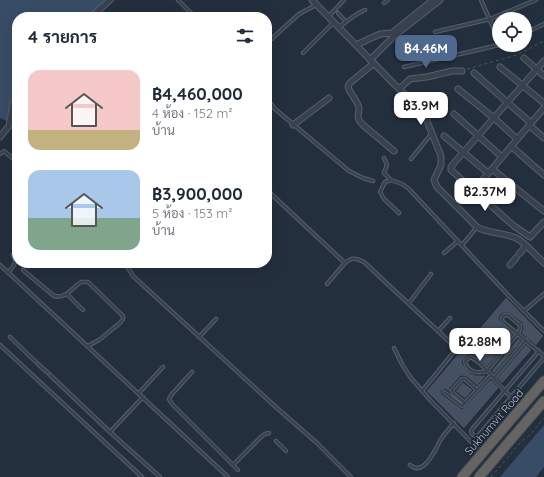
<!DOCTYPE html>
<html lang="th">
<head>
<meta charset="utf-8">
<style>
  :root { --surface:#fff; --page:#f2f2f3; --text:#1f2937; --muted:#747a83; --accent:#4f688e }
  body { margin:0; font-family:Quicksand,Sarabun,sans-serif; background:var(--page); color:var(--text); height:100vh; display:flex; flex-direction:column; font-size:15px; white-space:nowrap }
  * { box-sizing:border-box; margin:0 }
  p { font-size:13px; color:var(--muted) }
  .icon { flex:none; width:22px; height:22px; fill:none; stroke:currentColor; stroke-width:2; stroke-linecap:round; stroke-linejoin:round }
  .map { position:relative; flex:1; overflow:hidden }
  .drawer { position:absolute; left:12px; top:12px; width:260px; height:256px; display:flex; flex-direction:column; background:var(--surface); border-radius:16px; box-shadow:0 4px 16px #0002 }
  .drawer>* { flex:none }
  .controls { position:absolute; left:492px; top:12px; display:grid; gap:8px }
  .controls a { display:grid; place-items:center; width:40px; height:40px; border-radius:50%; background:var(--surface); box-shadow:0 4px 16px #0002; font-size:20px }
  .price { position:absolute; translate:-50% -34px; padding:0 9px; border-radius:8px; background:#fff; color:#222; font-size:13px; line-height:26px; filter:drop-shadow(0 1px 2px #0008) }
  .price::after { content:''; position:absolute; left:50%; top:24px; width:12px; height:9px; margin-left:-6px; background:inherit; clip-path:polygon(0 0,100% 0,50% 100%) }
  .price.active { background:var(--accent); color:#fff }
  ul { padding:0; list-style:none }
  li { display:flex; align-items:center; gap:12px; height:100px; padding:0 16px }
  li span { display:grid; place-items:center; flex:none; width:112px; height:80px; border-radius:12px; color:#555 }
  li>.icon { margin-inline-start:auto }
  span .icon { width:48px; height:48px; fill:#fffc; stroke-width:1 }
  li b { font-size:17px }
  h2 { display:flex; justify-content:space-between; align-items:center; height:48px; padding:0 16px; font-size:17px }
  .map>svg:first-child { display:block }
  .water { fill:#394c67 }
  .building { fill:#455162; stroke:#1f2835 }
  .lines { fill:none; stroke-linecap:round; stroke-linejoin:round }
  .service-casing { stroke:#565f6c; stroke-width:4.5 }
  .minor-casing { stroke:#565f6c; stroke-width:7 }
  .trunk-casing { stroke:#434c59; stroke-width:11 }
  .path { stroke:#44595c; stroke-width:1; stroke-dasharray:3 3; stroke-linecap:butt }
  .service { stroke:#38414e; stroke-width:2.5 }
  .minor { stroke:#38414e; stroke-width:5 }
  .trunk { stroke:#656462; stroke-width:9 }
  .labels { text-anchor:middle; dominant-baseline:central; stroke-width:3.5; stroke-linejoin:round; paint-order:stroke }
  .street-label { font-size:11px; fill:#b4bcc9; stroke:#1d2633 }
</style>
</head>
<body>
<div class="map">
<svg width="544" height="477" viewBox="0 0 544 477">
  <rect width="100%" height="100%" fill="#242f3e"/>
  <path class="water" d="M0,0H110L92,17H17V97L10,122L0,118Z
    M544,425V467L536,477H500Z"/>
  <path class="building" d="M506,297L544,336L536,346L521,333L523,329L522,323L509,313H502L499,318L500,322L514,334L487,367L480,360L471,354L468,355L462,361L464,366L469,372L476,375H487L477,386L467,377L461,376L450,388V393L445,389L441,391L442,394L462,409L491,379L499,388L464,429L426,391Z
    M518,338L522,341L494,374L491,371Z
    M526,344L532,350L502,384L497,378Z
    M463,382L473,390L465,399L455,391Z"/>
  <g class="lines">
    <g class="service-casing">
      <path id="service" d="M178,0L195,17
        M481,0L499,41
        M384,3L388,0
        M338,13L346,22
        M328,17L344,0
        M339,27L357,14L365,10
        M435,32L490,19L536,0
        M525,33L544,24
        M267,43L299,14L316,5
        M303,53L333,23
        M404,67L499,45
        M267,99L275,109L349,171L363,178L373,181
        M0,154L4,151L17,162
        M384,158L387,165L384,173L391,180
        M411,159L432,133
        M269,192L345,263C352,257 356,258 364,262L454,346L455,349L453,353L422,391
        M399,213L384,199L380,192L385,182L391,180L402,184L409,189L510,297L544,331
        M462,245L477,227
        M444,253L458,241
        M125,263L133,276L278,409L317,443L351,477
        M0,265L228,477
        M23,270L54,296C66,299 72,288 81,282H88L123,316V319L120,323L99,340L88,346
        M8,273C13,267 18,262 13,255
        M327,284L345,263
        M67,294L83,310
        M409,303L431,274
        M524,311L544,294
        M438,331L450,318
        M10,337L36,362
        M199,337L216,319
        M0,345L142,477
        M394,348L403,366L411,378L431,401L481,452
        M539,351L473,428L471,431L472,434L475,436H478L544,358
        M38,364L48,373
        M192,372L172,394L169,399L172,404L238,470
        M50,375L110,432
        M494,378L526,340
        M444,392L462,406L491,375
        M139,393L163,367
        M143,397L110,432L160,477
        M465,403L453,393L452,390L462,379H465L477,390
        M522,404C516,400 509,396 504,390C496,382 481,360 470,357L465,361C467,372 477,374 487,371L518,333L520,329V325L508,315H504L502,318V321L544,356
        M276,441L286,451
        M233,465L262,436L265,434L269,433
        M410,465C424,477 435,450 440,441C443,435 449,429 454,423"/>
    </g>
    <g class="minor-casing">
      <path id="minor" d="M312,0L394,84L423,111L441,156V165L434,180L437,187L477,227C489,234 503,232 516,238C525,242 536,256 544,263
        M91,17L110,0
        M356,45L380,34L392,33L433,0
        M524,58L544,76
        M370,60L394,36L440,0
        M544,61L454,163L451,167V170L514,226L530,237L544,222
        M373,64L351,82L349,84L348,87C350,94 358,101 359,108C359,117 355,116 363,125L394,151
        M500,67L544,103
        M474,73L531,123
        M399,89L410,79L427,77L452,71H462
        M458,89L494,118L517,139
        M454,114L502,157
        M293,125L329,98
        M529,125L544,138
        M444,136L488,173
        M0,137L9,126L13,104L17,94
        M511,146L544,175
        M492,169L544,211
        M474,190L544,108
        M519,254L526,246
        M510,265L516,258"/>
    </g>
    <g class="trunk-casing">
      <path id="trunk" d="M462,477L544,381
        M479,477L544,401"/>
    </g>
    <path class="path" d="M467,69L517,55L544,41
      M491,477L520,443L530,435L544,418"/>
    <use href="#service" class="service"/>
    <use href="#minor" class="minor"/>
    <use href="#trunk" class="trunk"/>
  </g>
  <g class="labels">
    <g class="street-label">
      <text transform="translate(494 422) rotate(-49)">Sukhumvit Road</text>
    </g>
  </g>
</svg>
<div class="controls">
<a><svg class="icon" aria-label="locate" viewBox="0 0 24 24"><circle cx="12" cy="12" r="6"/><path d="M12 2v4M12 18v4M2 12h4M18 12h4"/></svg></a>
</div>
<b class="price active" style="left:426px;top:69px">฿4.46M</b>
<b class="price" style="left:421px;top:126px">฿3.9M</b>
<b class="price" style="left:485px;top:212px">฿2.37M</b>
<b class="price" style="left:480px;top:362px">฿2.88M</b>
<section class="drawer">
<h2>4 รายการ<svg class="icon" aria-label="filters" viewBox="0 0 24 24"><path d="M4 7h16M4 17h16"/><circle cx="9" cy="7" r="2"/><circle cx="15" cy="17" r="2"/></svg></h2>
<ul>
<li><span style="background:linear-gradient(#f6c9c9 75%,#c2b280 0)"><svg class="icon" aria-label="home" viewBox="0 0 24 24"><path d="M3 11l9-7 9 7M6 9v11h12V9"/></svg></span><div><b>฿4,460,000</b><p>4 ห้อง · 152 m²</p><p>บ้าน</p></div></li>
<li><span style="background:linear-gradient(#a9c7e8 60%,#7fa58c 0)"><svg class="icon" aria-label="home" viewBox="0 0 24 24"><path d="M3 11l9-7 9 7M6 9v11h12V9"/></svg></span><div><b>฿3,900,000</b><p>5 ห้อง · 153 m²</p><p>บ้าน</p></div></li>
</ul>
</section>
</div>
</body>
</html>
